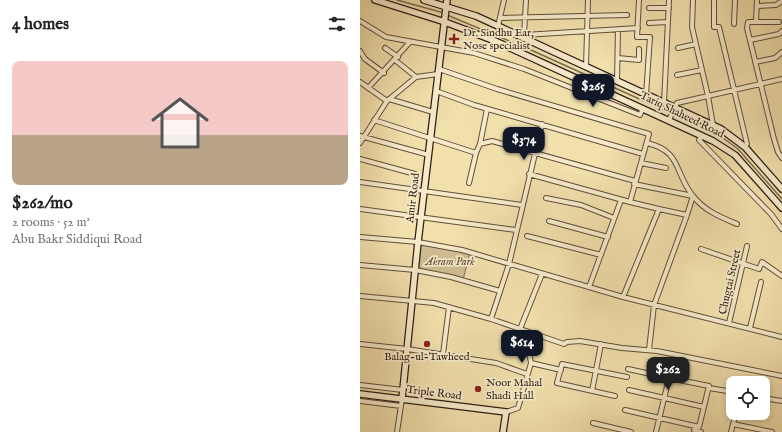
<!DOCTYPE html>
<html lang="en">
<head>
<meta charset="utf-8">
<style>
  :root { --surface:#fff; --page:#f2f2f2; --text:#222; --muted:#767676; --accent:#111827 }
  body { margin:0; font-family:"IM FELL English",serif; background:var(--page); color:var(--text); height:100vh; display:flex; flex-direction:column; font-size:15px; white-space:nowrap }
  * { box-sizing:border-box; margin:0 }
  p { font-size:13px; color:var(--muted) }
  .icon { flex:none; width:22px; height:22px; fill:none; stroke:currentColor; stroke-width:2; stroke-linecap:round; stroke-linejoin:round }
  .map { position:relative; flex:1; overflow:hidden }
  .drawer { display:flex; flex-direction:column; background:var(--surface); width:360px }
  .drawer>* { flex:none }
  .tools { position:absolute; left:366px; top:376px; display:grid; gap:8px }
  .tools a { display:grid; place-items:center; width:44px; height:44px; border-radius:8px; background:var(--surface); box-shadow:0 2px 6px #0003; font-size:20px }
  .price { position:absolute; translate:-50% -34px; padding:0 9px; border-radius:8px; background:var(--accent); color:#fff; font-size:13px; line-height:26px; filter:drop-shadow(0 1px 2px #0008) }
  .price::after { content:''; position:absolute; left:50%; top:24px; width:12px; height:9px; margin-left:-6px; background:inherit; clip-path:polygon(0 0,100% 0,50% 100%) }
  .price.on { background:#222; color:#fff }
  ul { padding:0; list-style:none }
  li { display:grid; align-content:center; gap:8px; height:212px; padding:0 12px }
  li span { display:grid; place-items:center; height:124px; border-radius:8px; color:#555 }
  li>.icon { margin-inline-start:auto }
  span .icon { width:72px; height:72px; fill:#fffc; stroke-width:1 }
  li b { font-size:17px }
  h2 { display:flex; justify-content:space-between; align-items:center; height:48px; padding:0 12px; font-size:17px }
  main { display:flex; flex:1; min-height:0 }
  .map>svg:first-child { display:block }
  .green { fill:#d0be92; stroke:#806e54 }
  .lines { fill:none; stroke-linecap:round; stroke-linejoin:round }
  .stream { stroke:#7c6a51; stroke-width:1.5 }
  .minor-casing { stroke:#604e3b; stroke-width:6 }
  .secondary-casing { stroke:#2f1d15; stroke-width:8 }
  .minor { stroke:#f6eac9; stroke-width:4 }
  .secondary { stroke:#f6eac9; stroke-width:5.5 }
  .poi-dot { fill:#8f2418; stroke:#f6eac9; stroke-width:1.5 }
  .labels { text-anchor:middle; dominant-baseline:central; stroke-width:3.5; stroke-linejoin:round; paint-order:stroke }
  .poi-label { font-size:11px; fill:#2f1d15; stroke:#f6eac9; text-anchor:start }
  .street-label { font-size:11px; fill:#2f1d15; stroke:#f6eac9 }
  .park-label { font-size:11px; font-style:italic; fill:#5f4d3a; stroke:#f6eac9 }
</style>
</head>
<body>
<main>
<section class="drawer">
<h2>4 homes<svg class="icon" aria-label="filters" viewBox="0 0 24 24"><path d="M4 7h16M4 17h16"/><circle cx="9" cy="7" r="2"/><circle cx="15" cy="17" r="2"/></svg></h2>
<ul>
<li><span style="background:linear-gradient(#f6c9c9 60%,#b9a48a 0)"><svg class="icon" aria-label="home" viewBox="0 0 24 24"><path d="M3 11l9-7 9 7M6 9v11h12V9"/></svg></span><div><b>$262/mo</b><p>2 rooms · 52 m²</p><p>Abu Bakr Siddiqui Road</p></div></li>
</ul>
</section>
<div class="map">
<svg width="422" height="432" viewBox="0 0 422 432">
  <rect width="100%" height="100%" fill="#f1dfac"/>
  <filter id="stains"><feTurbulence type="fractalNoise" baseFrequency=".005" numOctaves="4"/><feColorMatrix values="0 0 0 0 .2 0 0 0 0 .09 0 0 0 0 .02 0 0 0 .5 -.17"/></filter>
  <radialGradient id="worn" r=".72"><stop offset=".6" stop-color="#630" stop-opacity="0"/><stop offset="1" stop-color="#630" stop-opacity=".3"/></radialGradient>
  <path class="green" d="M61,243L110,252L103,280L58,269Z"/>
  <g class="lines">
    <path class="stream" d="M37,0L84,13
      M87,15L171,50L359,135L378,149L422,199"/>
    <g class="minor-casing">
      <path id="minor" d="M279,0L277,37H290L286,95
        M333,0L332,27L348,96L422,79
        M354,0V27H359L387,144L385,147
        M397,6L416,5L422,1
        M289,8H309
        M140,18L267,15
        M0,21L26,37L114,53L164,69L280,115L283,108
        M396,22L397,0
        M419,22H388L387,28L414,139L418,152L422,158
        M289,23L308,22
        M374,24L375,0
        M138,26L144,0
        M164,35L166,0
        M164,38V35L278,28
        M390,40L419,34L422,31
        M25,48L38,57
        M318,48L336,44
        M0,51L5,59L24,73
        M258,58L279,60V49
        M35,60L56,77
        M395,62L415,58L422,52
        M226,66L228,0
        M79,69L137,89L289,134L270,202L299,209
        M317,75L342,70
        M257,81L258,29
        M0,82L27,101
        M8,88L50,42
        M76,91L114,105L283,154
        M29,99L73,112
        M304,103L309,0
        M14,120L116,153
        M309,120L317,103L348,96L353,125
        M0,136L69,155
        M342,136L339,140L411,214L422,229
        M0,143L27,101L56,77L78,74
        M287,143C322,151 314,173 333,196C345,211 360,217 377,224
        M120,144L132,141L275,181
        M0,159L55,174
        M281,163L306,168
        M169,174L270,202
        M0,182L162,205
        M109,183L116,153L120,144L127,109
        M274,184L333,196L327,215L294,305L289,350
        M186,198L221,205L254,218
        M0,209L156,230
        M189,221L248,237
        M167,236L241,255
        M0,237L58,242L102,250L263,297L422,337
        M341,249L399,269L402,262L422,276
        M0,265L55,270L91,277L140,291
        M229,287L261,200
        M0,296L74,303L131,319L204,344L207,342L220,341L262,348L297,351L422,376
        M263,297L299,209L327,215
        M131,319L149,264L182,124
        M369,323L387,246
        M390,328L401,282
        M160,329L182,274
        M0,344L47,349L136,363L167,374
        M83,354L89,307
        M171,363L168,346L174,333
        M268,369L309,378L296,432
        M0,385L43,390
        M349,388L373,392
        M269,390L344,407
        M232,391L241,344
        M255,396L197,383L202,364L267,377
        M403,398L422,401
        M0,401L41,406
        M265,410L339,427L349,386L309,378
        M146,412L158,408L171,363L201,370
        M233,423L271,432
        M373,424L412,432
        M334,430L341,432
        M37,432L42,399
        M371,432L376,413"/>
    </g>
    <g class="secondary-casing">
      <path id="secondary" d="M15,0L85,22L135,41L353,141L375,155L422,208
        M64,0L116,16L138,26L361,129L385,147L422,189
        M0,394L146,412L143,432
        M42,399L58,242L87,0"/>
    </g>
    <use href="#minor" class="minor"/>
    <use href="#secondary" class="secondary"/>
  </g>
  <g class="poi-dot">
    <path d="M92 33h4v4h4v4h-4v4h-4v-4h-4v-4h4z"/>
    <circle cx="67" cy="344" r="4"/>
    <circle cx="118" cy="389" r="4"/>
  </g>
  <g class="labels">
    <g class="poi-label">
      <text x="103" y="33">Dr. Sindhu Ear,<tspan x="103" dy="13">Nose specialist</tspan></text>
      <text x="67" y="357" text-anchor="middle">Balag-ul-Tawheed</text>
      <text x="126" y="383">Noor Mahal<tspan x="126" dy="13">Shadi Hall</tspan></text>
    </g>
    <g class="street-label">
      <text transform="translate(322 115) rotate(26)">Tariq Shaheed Road</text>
      <text transform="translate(53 198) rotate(-83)">Amir Road</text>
      <text transform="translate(370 282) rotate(-77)">Chugtai Street</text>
      <text transform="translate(74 393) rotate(7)">Triple Road</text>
    </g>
    <g class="park-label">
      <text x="90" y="262">Akram Park</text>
    </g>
  </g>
  <rect width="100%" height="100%" filter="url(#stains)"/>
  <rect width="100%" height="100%" fill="url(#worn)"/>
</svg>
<div class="tools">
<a><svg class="icon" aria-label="locate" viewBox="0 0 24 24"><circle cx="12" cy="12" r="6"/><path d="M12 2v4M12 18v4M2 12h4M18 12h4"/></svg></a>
</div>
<b class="price" style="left:233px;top:108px">$265</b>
<b class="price" style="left:164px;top:161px">$374</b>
<b class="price" style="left:162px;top:364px">$614</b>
<b class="price on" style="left:308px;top:391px">$262</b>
</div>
</main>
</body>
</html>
